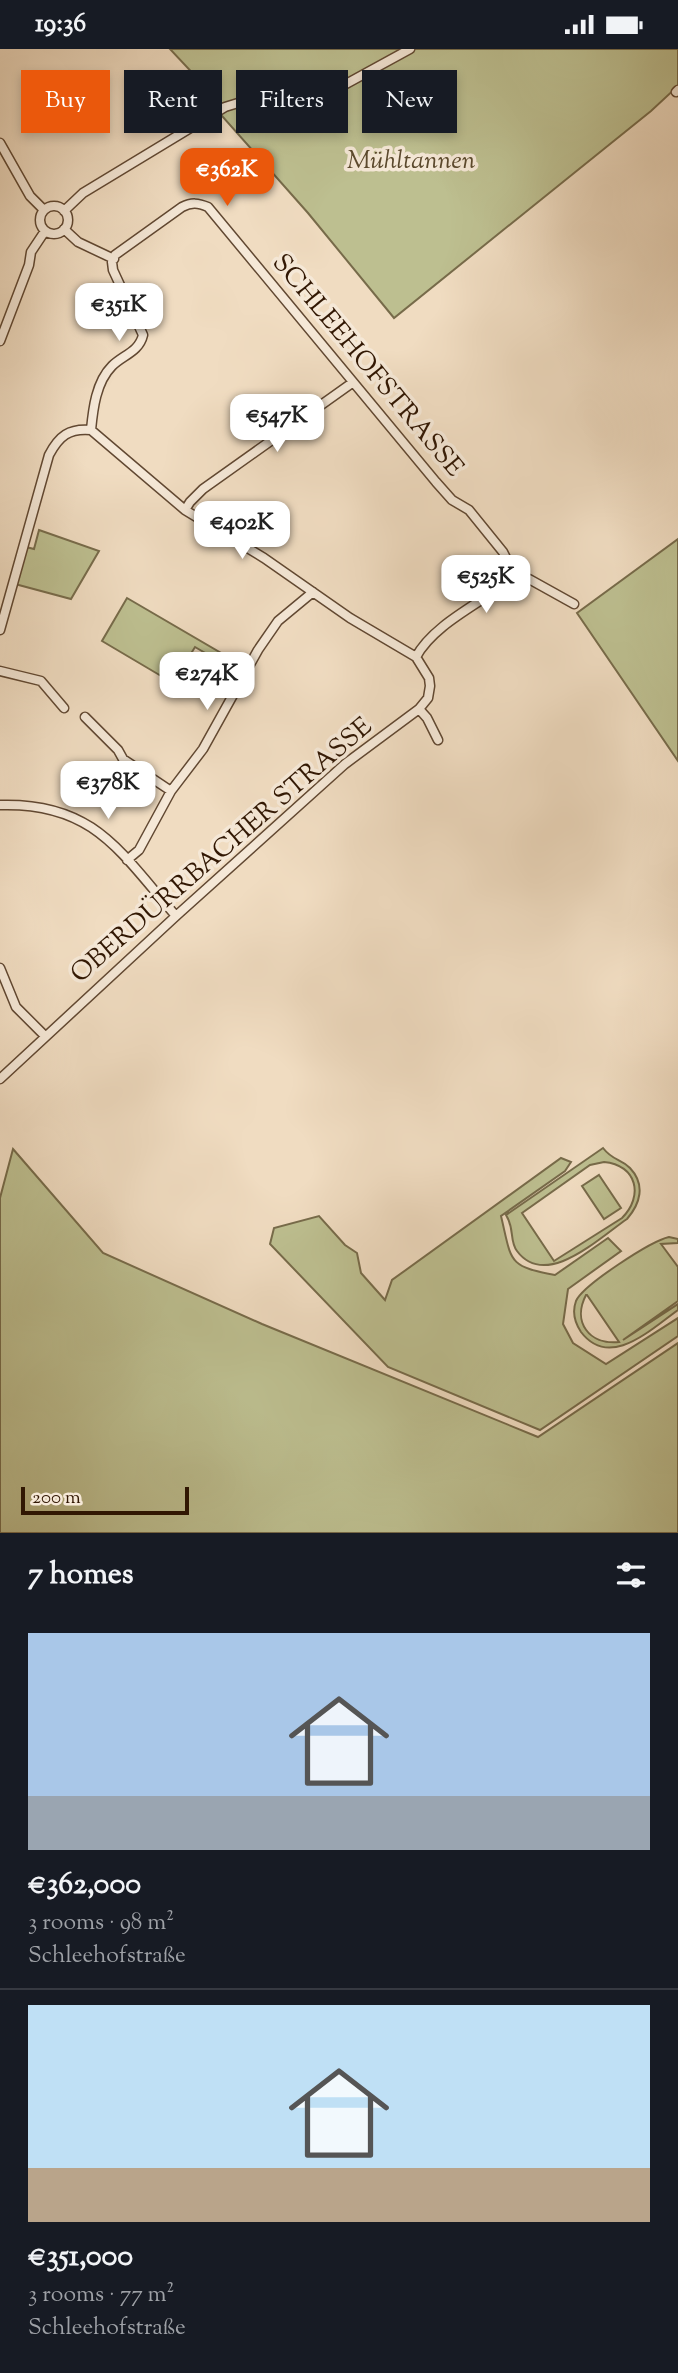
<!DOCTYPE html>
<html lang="en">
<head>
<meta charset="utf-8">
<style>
  :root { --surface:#171b24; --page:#242831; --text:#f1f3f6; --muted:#9ea1a6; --line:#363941; --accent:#ea580c }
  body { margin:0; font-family:"Sorts Mill Goudy",serif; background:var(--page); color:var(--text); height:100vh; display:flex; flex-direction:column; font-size:26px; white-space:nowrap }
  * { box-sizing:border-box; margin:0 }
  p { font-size:23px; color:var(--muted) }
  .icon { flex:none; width:38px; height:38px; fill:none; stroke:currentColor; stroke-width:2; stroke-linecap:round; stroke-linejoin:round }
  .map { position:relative; height:1484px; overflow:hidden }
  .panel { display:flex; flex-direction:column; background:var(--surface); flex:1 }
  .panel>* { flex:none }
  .hud { position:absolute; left:21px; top:21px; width:637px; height:63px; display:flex; gap:14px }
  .scale { position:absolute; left:21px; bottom:18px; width:168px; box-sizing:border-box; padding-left:7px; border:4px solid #311703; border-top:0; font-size:19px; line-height:24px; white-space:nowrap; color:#311703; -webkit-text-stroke:5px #f5e8d7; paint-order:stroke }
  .price { position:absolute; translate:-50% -60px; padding:0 16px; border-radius:14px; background:#fff; color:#222; font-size:23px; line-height:46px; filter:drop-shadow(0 2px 4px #0008) }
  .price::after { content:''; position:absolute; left:50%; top:42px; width:21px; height:16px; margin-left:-10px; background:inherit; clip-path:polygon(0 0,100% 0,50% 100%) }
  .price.selected { background:var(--accent); color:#fff }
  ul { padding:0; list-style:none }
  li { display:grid; align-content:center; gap:14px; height:371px; padding:0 28px }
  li+li { border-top:2px solid var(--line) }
  li span { display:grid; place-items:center; height:217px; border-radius:0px; color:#555 }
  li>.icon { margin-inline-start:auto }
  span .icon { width:126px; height:126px; fill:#fffc; stroke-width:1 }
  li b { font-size:30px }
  h2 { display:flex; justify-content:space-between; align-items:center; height:84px; padding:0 28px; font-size:30px }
  .tag { padding:0 24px; border-radius:0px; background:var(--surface); box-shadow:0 4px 10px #0003; font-size:24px; line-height:63px }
  .tag.selected { background:var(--accent); color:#fff }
  .status { display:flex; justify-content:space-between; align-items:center; height:49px; padding:0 35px; background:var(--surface); direction:ltr }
  .status svg { height:19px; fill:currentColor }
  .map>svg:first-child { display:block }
  .green { fill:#bdbf90; stroke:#776b4a; stroke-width:2; fill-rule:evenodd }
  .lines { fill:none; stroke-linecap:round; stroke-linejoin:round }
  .minor-casing { stroke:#614832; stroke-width:11 }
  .minor { stroke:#f5e8d7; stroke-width:8 }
  .labels { text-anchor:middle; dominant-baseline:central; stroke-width:7; stroke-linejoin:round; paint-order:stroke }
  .park-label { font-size:26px; font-style:italic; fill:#5b492d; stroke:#f5e8d7 }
  .street-label { font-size:26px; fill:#311703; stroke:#f5e8d7 }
</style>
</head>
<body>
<div class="status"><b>19:36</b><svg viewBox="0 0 49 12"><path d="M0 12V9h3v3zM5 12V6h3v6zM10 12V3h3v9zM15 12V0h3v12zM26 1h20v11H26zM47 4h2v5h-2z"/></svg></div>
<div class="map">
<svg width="678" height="1484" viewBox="0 0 678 1484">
  <rect width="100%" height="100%" fill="#f0dcc1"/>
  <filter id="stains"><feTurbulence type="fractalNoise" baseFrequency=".00286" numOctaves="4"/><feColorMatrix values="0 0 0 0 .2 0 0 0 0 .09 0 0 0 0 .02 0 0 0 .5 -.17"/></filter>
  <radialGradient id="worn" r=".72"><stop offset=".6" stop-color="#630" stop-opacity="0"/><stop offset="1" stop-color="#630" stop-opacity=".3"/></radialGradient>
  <path class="green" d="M170,0H678V37L651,62L394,269L308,164L214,58L201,33Z
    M39,481L99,502L71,550L15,535L26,498L34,500Z
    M678,490V712L577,564Z
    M127,549L245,618L243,620L223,609L219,612L195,598L173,634L102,592Z
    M603,1099C613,1112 620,1109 630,1119C646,1136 640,1155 627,1170C599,1189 546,1241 517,1202C509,1191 515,1180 506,1166ZM604,1113C637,1116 644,1147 622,1169L554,1212L522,1164L590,1116Z
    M13,1100L103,1204L262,1275L538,1388L678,1294V1484H0V1149Z
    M561,1109L571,1113L565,1122L501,1167C512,1213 507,1217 555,1226L608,1189L621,1202L568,1240L563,1275L573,1294L606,1315L678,1269V1287L540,1381L388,1318L270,1195L274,1179L319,1167L345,1196L357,1204L361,1224L385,1251L392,1231Z
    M599,1126L621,1159L604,1170L582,1137Z
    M669,1188L678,1190V1194L661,1195L678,1218V1252L623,1291L678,1255V1261C651,1280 610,1321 581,1283C575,1274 572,1263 576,1252C583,1236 651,1192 669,1188ZM586,1246H587L619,1293C589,1296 572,1273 586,1246Z"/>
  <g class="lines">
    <g class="minor-casing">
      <path id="minor" d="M676,43L678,41
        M0,94L30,147L44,161
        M40 171a14 14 0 1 1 28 0a14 14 0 1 1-28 0Z
        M64,162L83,144L225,58L261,47L317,45L335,41L410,0
        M64,180L78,193L114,210
        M0,292L29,216L31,203L45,182
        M91,381C93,360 96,333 112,317C123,306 139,303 143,286L113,221L112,213L115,206L182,158C192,153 198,154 208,158L436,433L452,451L469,461L503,503L510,517L511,525L506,534C479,555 433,576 416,608
        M185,461L190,453L203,440L352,334
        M511,525L529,530L574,555
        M0,581L49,406C59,387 69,379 91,381
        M0,622L41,632L64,659
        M419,660L427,669L438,691
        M85,668L118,701L123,710L171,742
        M0,756C94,753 120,803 176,867
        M127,811L139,801L171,742L203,700L258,601L278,572L313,543
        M0,919L16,958L45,987
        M0,1030L176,867L345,715L419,660L428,649L430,637L429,629L416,608L350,569L264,509L185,461L91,381"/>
    </g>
    <use href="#minor" class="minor"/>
  </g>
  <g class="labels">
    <g class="park-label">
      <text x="411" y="112">Mühltannen</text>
    </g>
    <g class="street-label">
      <text transform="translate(367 317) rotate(50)">SCHLEEHOFSTRASSE</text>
      <text transform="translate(222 802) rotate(-41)">OBERDÜRRBACHER STRASSE</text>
    </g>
  </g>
  <rect width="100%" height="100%" filter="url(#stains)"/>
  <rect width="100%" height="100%" fill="url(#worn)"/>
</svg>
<div class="scale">200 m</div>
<b class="price selected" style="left:227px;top:159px">€362K</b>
<b class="price" style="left:119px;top:294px">€351K</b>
<b class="price" style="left:277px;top:405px">€547K</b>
<b class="price" style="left:242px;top:512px">€402K</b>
<b class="price" style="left:486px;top:566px">€525K</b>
<b class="price" style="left:207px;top:663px">€274K</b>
<b class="price" style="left:108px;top:772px">€378K</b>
<div class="hud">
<a class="tag selected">Buy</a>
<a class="tag">Rent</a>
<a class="tag">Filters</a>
<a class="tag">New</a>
</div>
</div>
<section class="panel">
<h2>7 homes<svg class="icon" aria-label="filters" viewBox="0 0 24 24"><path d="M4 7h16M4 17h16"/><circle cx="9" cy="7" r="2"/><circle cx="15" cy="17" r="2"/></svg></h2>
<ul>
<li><span style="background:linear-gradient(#a9c7e8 75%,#9aa5b1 0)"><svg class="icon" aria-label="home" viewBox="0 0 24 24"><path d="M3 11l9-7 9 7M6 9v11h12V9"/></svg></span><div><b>€362,000</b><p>3 rooms · 98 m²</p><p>Schleehofstraße</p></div></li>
<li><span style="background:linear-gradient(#bfe0f5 75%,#b9a48a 0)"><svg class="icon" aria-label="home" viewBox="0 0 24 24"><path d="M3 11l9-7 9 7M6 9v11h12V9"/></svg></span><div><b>€351,000</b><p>3 rooms · 77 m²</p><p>Schleehofstraße</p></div></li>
</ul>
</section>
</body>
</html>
